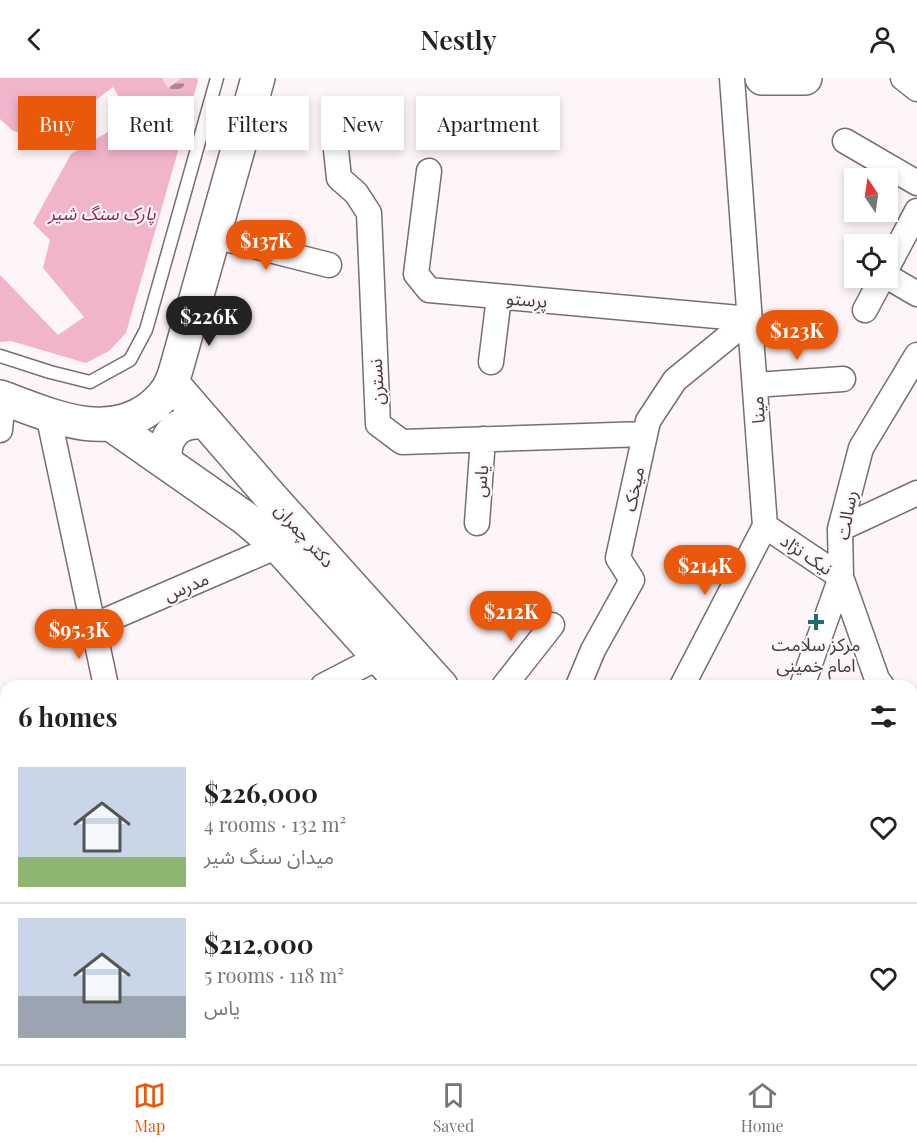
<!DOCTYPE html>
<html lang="en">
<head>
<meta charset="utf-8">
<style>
  :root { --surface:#fff; --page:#f2f2f2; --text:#222; --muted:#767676; --line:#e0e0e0; --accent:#ea580c }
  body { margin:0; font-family:"Playfair Display","Noto Sans Arabic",serif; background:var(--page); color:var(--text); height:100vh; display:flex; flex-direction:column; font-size:22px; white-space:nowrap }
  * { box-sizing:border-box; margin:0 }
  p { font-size:20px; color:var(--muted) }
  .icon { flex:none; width:33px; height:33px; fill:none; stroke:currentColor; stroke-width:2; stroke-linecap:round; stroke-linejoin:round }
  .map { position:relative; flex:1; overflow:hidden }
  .details { position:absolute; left:0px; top:602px; width:918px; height:386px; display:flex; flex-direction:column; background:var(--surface); border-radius:18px 18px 0 0; box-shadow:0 3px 9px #0003 }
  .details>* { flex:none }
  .top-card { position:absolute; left:18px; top:18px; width:600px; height:54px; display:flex; gap:12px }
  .needle { width:39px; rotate:347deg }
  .tools { position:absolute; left:844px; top:90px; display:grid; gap:12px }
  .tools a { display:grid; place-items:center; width:54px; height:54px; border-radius:0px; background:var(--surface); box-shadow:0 3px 9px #0003; font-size:30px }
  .price { position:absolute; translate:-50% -51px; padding:0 14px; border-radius:21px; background:var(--accent); color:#fff; font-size:20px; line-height:39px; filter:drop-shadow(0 2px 3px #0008) }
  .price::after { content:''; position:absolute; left:50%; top:36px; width:18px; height:14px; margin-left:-9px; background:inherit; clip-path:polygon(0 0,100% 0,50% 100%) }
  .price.on { background:#222; color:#fff }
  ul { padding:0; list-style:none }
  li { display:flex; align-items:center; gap:18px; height:150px; padding:0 18px }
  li+li { border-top:2px solid var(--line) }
  li span { display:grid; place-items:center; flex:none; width:168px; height:120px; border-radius:0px; color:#555 }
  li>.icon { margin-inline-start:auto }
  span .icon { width:72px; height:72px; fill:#fffc; stroke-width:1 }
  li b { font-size:26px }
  h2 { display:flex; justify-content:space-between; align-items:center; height:72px; padding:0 18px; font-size:26px }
  .pill { padding:0 21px; border-radius:0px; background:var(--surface); box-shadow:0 3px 9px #0003; font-size:21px; line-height:54px }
  .pill.on { background:var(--accent); color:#fff }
  header { display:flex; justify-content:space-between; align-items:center; height:78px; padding:0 18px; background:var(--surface); font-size:27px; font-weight:600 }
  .tab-bar { display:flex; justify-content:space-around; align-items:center; height:84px; border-top:2px solid var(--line); background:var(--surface); font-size:16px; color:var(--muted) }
  .tab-bar a { display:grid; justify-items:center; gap:3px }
  .tab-bar .on { color:var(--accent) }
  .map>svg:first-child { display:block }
  .green { fill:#f0b4cb }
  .building { fill:#fcd8e5; filter:url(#shadow) }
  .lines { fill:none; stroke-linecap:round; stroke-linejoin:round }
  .service-casing { stroke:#776e71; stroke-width:15 }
  .minor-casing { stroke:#776e71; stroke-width:27 }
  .secondary-casing { stroke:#776e71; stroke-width:36 }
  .service { stroke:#fff; stroke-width:12 }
  .minor { stroke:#fff; stroke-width:24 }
  .secondary { stroke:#fff; stroke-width:33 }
  .poi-dot { fill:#206b72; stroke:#fef5f8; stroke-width:2 }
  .labels { text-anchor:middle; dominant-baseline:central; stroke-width:4.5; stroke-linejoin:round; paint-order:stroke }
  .park-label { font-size:18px; font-style:italic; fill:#892858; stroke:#fef5f8 }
  .street-label { font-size:18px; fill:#3f3b3d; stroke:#fef5f8 }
  .poi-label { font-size:18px; fill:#3f3b3d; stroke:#fef5f8 }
</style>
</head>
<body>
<header><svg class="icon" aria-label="back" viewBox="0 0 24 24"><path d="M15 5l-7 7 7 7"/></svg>Nestly<svg class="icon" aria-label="person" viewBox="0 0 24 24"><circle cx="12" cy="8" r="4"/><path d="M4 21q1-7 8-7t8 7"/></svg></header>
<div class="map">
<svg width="917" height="986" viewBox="0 0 917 986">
  <defs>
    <filter id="shadow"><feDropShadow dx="5.5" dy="5.5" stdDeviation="0" flood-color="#0004"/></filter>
  </defs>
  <rect width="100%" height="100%" fill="#fef5f8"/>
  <path class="green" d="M0,0H197L198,3L126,255L109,273L86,285L11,263L0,264V197L58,257L84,239L43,190L50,162L33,145L71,76L131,40L113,9L58,51L20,55L13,53L0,41Z"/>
  <path class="building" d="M162,0H182L168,10Z"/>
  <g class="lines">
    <g class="service-casing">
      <path id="service" d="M0,278L50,294L90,304L130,282L146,252L217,0"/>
    </g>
    <g class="minor-casing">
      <path id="minor" d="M903,0L917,11
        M845,63L917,105
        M336,72L339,100L356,115L369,135L378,346L402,364L645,356
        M429,93L416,196L429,212L750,241
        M214,158L329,187
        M888,188L917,133
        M888,199L917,216
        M865,232L882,200
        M491,284L499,219
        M755,307L843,301
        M48,336L106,608
        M0,352L3,320
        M477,445L483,361
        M765,448L841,499L877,601L882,608
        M840,451L917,415
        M93,548L278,468
        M323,608L379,579
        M504,608L552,547
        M578,608L593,572L632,502L618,480L648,343L675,302L750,241
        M682,608L765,448L732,0
        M802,608L841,499L840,451L861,370L917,277
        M912,645L917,652
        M0,706L6,709
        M912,709L917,705
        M0,931L6,932
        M912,949L917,944
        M449,981L450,986
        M133,986V981
        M240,986L253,981
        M871,986L876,981"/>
    </g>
    <g class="secondary-casing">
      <path id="secondary" d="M762,0H805
        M172,305L270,418L441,608
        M0,319C48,336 103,364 149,331C158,324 168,314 172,303C175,296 177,288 179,281L258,0
        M112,347L245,440L278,468L405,608
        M166,385C161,358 179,340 206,345
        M745,981L750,986
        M780,981L784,986"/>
    </g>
    <use href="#service" class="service"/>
    <use href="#minor" class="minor"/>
    <use href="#secondary" class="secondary"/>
  </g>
  <path class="poi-dot" d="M813 535h6v6h6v6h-6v6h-6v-6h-6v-6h6z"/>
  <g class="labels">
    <g class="park-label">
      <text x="102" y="135">پارک سنگ شیر</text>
    </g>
    <g class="street-label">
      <text transform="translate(527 221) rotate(5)">پرستو</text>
      <text transform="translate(376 304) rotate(-93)">نسترن</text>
      <text transform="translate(757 332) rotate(-94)">مینا</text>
      <text transform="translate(480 403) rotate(-85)">یاس</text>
      <text transform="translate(633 411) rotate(-78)">میخک</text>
      <text transform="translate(846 437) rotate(-80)">رسالت</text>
      <text transform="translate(305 457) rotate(48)">دکتر چمران</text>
      <text transform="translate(807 476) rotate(34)">نیک نژاد</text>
      <text transform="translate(186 508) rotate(-23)">مدرس</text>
    </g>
    <g class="poi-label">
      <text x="816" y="566">مرکز سلامت<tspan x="816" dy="21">امام خمینی</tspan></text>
    </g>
  </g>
</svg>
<div class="tools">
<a><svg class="needle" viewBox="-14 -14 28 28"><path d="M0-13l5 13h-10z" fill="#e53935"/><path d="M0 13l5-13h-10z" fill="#767676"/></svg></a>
<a><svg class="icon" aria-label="locate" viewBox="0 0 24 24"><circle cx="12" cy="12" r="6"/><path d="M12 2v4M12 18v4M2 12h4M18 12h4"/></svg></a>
</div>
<b class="price" style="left:266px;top:193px">$137K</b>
<b class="price on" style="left:209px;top:269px">$226K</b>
<b class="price" style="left:797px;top:283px">$123K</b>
<b class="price" style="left:705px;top:518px">$214K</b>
<b class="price" style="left:511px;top:564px">$212K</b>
<b class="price" style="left:79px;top:582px">$95.3K</b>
<div class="top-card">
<a class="pill on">Buy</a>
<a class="pill">Rent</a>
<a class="pill">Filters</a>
<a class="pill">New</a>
<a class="pill">Apartment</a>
</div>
<section class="details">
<h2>6 homes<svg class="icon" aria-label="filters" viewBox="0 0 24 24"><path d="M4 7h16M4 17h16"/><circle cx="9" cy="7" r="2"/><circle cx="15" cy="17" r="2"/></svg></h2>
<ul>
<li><span style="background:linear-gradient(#c9d6e8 75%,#8fb573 0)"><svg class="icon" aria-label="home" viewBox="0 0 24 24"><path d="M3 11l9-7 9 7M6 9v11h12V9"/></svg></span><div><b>$226,000</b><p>4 rooms · 132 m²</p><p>میدان سنگ شیر</p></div><svg class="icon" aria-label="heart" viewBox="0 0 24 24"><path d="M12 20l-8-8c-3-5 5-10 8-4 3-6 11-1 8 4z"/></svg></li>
<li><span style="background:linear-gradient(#c9d6e8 65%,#9aa5b1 0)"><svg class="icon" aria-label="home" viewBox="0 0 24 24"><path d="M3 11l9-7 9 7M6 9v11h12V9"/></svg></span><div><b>$212,000</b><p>5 rooms · 118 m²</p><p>یاس</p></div><svg class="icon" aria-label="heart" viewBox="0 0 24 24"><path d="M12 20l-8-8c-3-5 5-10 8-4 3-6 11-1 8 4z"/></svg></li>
</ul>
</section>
</div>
<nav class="tab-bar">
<a class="on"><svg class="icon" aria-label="map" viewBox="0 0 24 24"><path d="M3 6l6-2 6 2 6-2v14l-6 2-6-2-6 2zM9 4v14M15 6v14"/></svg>Map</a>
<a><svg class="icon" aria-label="saved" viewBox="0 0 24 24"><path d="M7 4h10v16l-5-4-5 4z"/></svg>Saved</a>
<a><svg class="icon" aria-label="home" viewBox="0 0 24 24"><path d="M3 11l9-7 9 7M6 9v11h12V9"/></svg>Home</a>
</nav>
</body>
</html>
